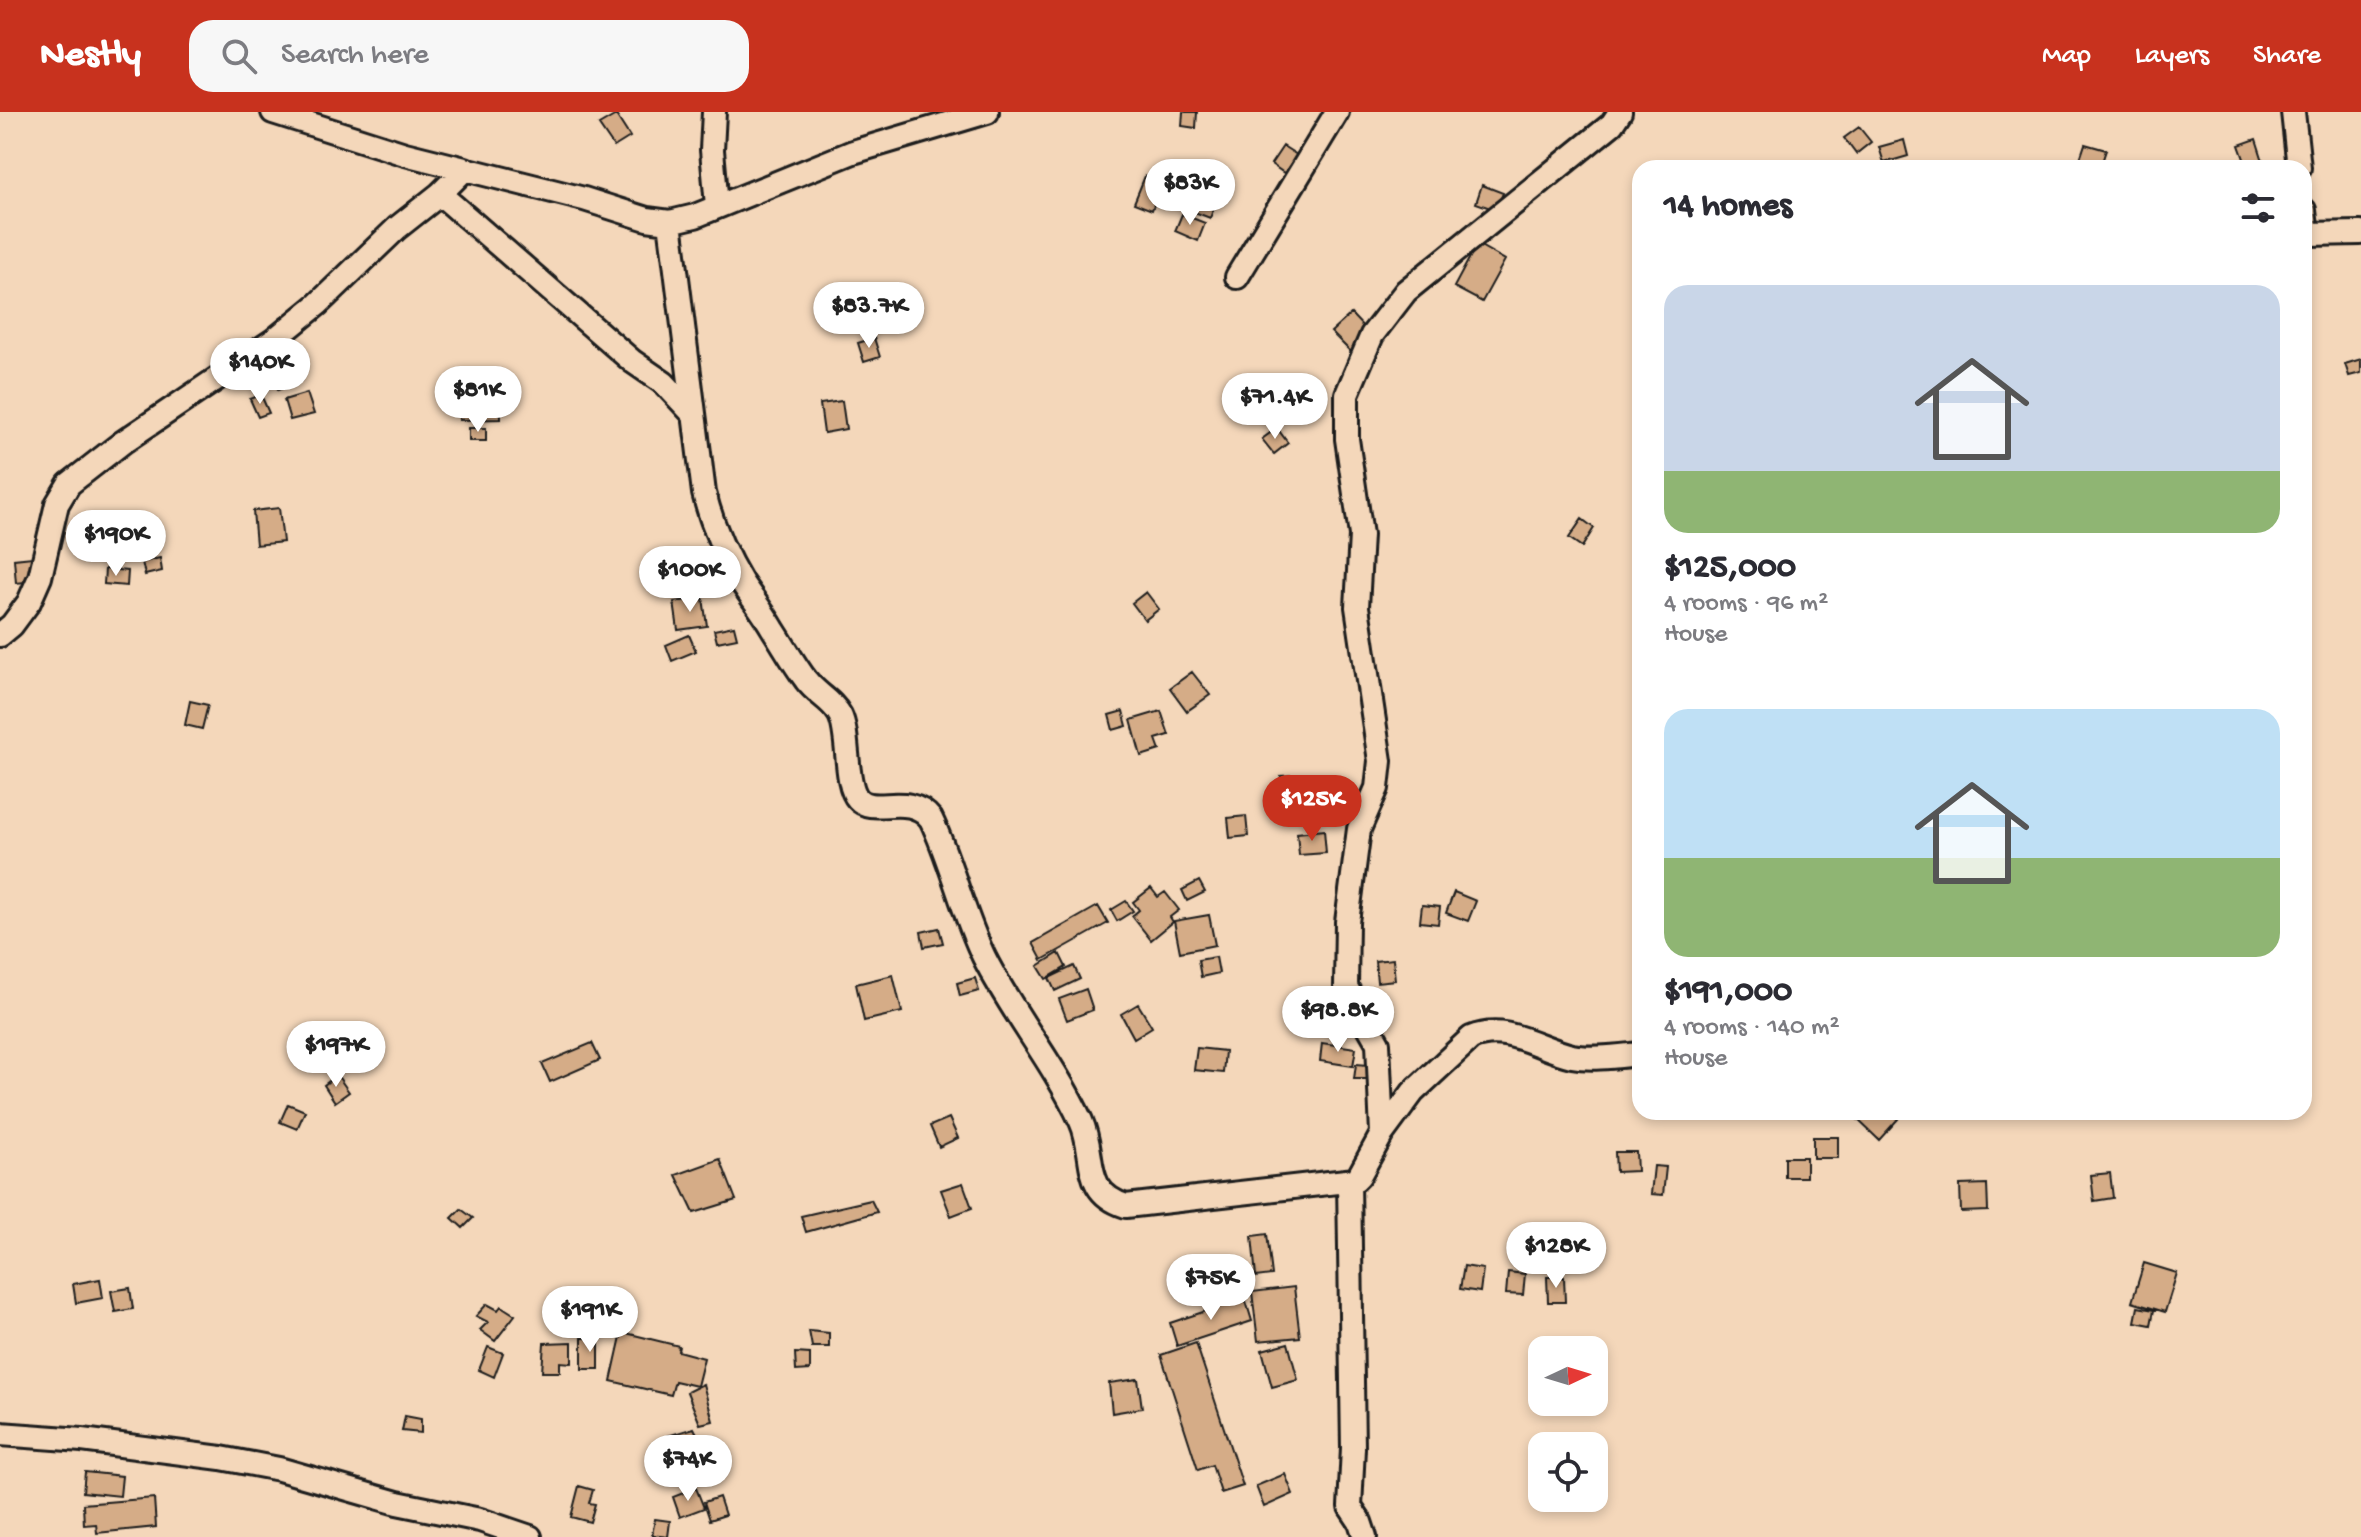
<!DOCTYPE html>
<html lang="en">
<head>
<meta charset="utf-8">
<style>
  :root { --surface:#fff; --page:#f7f7f7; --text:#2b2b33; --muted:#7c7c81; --accent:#c8321e }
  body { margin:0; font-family:"Gochi Hand",sans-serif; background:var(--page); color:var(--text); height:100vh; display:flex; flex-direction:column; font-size:30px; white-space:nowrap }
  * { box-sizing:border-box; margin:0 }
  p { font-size:26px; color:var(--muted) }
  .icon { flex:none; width:44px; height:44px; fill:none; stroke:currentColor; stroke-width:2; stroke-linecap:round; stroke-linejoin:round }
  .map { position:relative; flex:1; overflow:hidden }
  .details { position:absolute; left:1632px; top:48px; width:680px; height:960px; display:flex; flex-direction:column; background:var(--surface); border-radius:24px; box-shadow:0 4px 12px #0003 }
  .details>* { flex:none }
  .needle { width:52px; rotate:86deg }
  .tools { position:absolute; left:1528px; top:1224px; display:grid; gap:16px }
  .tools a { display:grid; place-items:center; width:80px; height:80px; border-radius:16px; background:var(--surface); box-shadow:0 4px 12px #0003; font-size:40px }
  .price { position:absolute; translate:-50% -68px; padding:0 18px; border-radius:28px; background:#fff; color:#222; font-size:26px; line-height:52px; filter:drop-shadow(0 2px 4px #0008) }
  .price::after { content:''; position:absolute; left:50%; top:48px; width:24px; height:18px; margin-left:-12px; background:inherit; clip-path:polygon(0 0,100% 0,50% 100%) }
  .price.selected { background:var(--accent); color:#fff }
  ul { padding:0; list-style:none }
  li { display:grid; align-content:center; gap:16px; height:424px; padding:0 32px }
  li span { display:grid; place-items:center; height:248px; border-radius:24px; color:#555 }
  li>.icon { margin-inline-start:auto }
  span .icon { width:144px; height:144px; fill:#fffc; stroke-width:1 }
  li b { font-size:34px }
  h2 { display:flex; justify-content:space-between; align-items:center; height:96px; padding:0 32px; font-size:34px }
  header { display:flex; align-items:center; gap:48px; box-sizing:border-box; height:112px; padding:0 40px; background:var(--accent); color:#fff }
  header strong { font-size:38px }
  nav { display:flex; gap:44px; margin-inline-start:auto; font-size:28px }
  .search { width:560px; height:72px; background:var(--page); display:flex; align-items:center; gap:20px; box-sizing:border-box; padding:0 28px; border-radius:24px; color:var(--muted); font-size:30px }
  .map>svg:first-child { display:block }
  .building { fill:#d5ac87; stroke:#1c1c1c; stroke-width:2 }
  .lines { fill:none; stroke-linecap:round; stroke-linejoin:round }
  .minor-casing { stroke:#1c1c1c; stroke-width:28 }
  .minor { stroke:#f4d7ba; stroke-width:22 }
</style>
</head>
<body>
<header>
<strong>Nestly</strong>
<div class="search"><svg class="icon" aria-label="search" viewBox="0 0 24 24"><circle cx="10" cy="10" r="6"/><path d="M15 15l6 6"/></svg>Search here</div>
<nav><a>Map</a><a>Layers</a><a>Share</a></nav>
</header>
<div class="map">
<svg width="2361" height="1425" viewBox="0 0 2361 1425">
  <rect width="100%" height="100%" fill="#f4d7ba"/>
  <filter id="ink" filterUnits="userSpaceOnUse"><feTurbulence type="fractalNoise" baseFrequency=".0125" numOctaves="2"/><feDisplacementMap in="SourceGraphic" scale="16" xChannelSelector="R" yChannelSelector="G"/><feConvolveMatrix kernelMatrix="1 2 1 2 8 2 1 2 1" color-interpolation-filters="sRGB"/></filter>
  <g filter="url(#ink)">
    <path class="building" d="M1183,0H1197L1196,16L1182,14Z
      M616,3L630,25L614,35L599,13Z
      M1859,15L1871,30L1856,42L1844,26Z
      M2256,27L2263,49L2247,55L2239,33Z
      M1904,28L1908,44L1884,51L1879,35Z
      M2085,32L2106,38L2100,56L2078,53Z
      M1283,34L1297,43L1284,61L1271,52Z
      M1145,64L1162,71L1152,98L1134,91Z
      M1186,65L1221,78L1210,106L1176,93Z
      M1482,73L1503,81L1496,98L1476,91Z
      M1182,102L1205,111L1198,129L1175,119Z
      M1477,132L1505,148L1482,190L1454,175Z
      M883,188L892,210L865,220L857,198Z
      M1351,202L1370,222L1351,240L1331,220Z
      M874,226L880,245L864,250L858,231Z
      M2361,247V261L2349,264L2345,252Z
      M295,250L302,268L278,278L271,259Z
      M500,271L501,307L459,308L458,272Z
      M307,281L314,302L290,308L284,288Z
      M261,283L269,301L258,305L250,287Z
      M842,289L846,317L824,321L820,292Z
      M469,316H486V329H469Z
      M1277,316L1288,331L1274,342L1262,327Z
      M279,396L283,430L256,433L253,399Z
      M1582,407L1594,416L1582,435L1569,426Z
      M32,445L35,469L16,471L14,447Z
      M160,446L162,459L145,463L142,450Z
      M105,457L128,459L127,474L104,472Z
      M1146,480L1159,497L1145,508L1132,491Z
      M703,486L707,514L678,518L674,490Z
      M734,514L737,526L717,530L714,518Z
      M689,523L696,539L672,549L666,533Z
      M1192,560L1210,583L1187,599L1170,576Z
      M190,589L208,593L202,617L185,613Z
      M1123,599L1127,614L1113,618L1109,603Z
      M1161,599L1169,623L1156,627L1160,638L1141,644L1131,608Z
      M1298,663L1299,679L1282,680L1281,664Z
      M1246,704L1248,724L1230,726L1228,706Z
      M1324,718L1326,741L1299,743L1297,721Z
      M1199,769L1205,780L1187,789L1182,778Z
      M1151,776L1158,785L1165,780L1179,798L1170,805L1173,810L1151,828L1132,804L1139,798L1133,790Z
      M1454,780L1476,789L1468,809L1446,801Z
      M1126,789L1133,799L1117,809L1111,798Z
      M1422,793L1440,795L1438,812L1420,810Z
      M1098,794L1108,811L1042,848L1033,831Z
      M1209,803L1215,833L1180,840L1174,809Z
      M939,816L943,831L924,835L921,820Z
      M1059,841L1066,855L1046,867L1038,854Z
      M1216,845L1219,861L1201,865L1198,848Z
      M1393,847L1395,868L1377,870L1375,849Z
      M1074,854L1080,867L1055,879L1049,866Z
      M893,863L902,900L864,909L856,872Z
      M975,866L979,879L960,884L957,871Z
      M1086,877L1093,898L1067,908L1059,887Z
      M1349,891L1352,915L1333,918L1331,893Z
      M1138,892L1152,915L1134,926L1121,902Z
      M592,931L600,948L550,970L542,952Z
      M1322,931L1356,936L1353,954L1320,949Z
      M1197,936L1225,939L1223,961L1194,958Z
      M1356,952L1368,953L1367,967H1354Z
      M337,963L349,980L335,990L324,973Z
      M288,992L305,999L297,1017L280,1010Z
      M1858,1000H1891L1898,1007L1879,1028L1854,1004Z
      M949,1006L958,1026L939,1035L930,1014Z
      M1813,1025H1838V1046H1813Z
      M1615,1040H1636L1637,1059L1616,1060Z
      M1785,1045H1806V1065H1785Z
      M720,1047L736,1088L694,1101L676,1063Z
      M1654,1054L1666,1055L1663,1083L1651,1082Z
      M2110,1061L2113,1086L2094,1089L2091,1063Z
      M963,1071L972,1096L951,1104L941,1078Z
      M1987,1072L1988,1099L1961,1100L1960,1073Z
      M871,1088L877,1100L806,1120L801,1104Z
      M461,1097L473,1106L463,1116L452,1106Z
      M1267,1122L1272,1163L1256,1165L1252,1124Z
      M2144,1151L2177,1161L2165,1200L2132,1190Z
      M1464,1154L1483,1157L1480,1180L1460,1177Z
      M1508,1160L1525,1162L1523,1183L1506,1182Z
      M1547,1165H1564L1565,1190H1548Z
      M100,1167L103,1186L76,1191L73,1172Z
      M1294,1175L1300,1225L1258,1229L1252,1180Z
      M130,1176L133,1197L115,1200L111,1179Z
      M1245,1186L1252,1209L1177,1234L1170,1211Z
      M487,1192L498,1198L501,1194L515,1203L495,1229L480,1218L488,1210L476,1204Z
      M2138,1195L2154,1198L2151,1213L2135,1210Z
      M809,1219L829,1221V1235H812Z
      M622,1220L679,1234L678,1239L704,1246L697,1274L675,1269L671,1283L611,1269Z
      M582,1226H599V1257H582Z
      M572,1230V1251L560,1250V1260H542L544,1231Z
      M1196,1231L1243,1374L1221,1381L1212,1353L1198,1358L1161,1243Z
      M1288,1231L1298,1268L1272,1275L1262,1238Z
      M488,1235L503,1241L494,1265L479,1258Z
      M795,1241L810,1242V1258L796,1259Z
      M1138,1267L1142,1296L1112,1301L1109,1271Z
      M703,1272L713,1309L700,1312L687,1280Z
      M405,1304L421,1307V1321L402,1319Z
      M694,1316L706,1340L677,1350L668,1324Z
      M85,1360L122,1364L120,1384L83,1380Z
      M1285,1362L1293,1382L1264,1395L1256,1374Z
      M579,1374L593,1378L589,1391L595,1392L590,1410L571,1405Z
      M696,1376L704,1396L680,1405L673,1385Z
      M719,1385L725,1403L710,1408L704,1390Z
      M154,1386L156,1415L97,1421L96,1412L84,1413L83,1392Z
      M655,1407L670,1409L668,1425L652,1423Z"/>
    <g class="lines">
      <g class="minor-casing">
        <path id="minor" d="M273,0L405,42L584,87L647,107L670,110L695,104L853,40L987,0
          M714,0L712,38L717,94
          M2293,0L2299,56
          M440,82L632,249L664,271L694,303
          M2304,98L2307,122L2361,121
          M670,110L704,381C712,413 725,443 742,471C752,486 764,501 773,517C784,534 794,552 806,568C816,582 832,588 840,603C850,623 844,672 858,687C873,704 909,679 931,707C952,751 962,800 984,845C1012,901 1054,951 1081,1009C1097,1044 1080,1079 1126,1094L1355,1068L1359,1064L1382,1022L1413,980L1471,926C1507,911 1537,936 1572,944C1592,948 1619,944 1640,942
          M1237,165L1337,0
          M0,523L12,513L29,490L40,465L57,392L69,372L123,330L274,228L318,192L397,116L440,82L465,57
          M1382,1022L1378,931L1346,875L1347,810L1359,717L1377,676L1380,649L1357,495L1361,423L1347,327V282L1372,223L1406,179L1612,12L1620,0
          M1349,1069L1353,1336L1350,1395L1360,1410L1365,1425
          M0,1322L82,1328L221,1346L279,1357L397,1391L480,1408L530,1425"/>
      </g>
      <use href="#minor" class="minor"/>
    </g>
  </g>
</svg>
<div class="tools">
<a><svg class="needle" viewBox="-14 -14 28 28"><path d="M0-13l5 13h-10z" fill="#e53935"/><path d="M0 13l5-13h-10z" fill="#7c7c81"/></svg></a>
<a><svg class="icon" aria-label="locate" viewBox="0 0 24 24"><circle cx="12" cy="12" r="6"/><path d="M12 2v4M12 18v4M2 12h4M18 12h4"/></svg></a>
</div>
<b class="price" style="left:1190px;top:115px">$83K</b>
<b class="price" style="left:869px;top:238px">$83.7K</b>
<b class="price" style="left:260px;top:294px">$140K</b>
<b class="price" style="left:478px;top:322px">$81K</b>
<b class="price" style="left:1275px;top:329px">$71.4K</b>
<b class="price" style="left:116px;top:466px">$190K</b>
<b class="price" style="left:690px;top:502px">$100K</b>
<b class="price selected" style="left:1312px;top:731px">$125K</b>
<b class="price" style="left:1338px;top:942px">$98.8K</b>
<b class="price" style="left:336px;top:977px">$197K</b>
<b class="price" style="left:1556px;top:1178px">$128K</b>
<b class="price" style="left:1211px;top:1210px">$75K</b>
<b class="price" style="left:590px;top:1242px">$191K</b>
<b class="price" style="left:688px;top:1391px">$74K</b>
<section class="details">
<h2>14 homes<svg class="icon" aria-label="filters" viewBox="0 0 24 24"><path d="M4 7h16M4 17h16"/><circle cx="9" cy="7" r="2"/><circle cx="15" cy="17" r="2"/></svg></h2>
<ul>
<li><span style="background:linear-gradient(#c9d6e8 75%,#8fb573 0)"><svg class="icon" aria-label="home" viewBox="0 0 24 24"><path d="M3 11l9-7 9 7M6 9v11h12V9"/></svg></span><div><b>$125,000</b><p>4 rooms · 96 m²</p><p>House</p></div></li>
<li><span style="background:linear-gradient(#bfe0f5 60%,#8fb573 0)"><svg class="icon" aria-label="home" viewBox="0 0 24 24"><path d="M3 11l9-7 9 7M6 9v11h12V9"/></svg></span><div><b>$191,000</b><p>4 rooms · 140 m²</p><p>House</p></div></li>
</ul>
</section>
</div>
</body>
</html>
